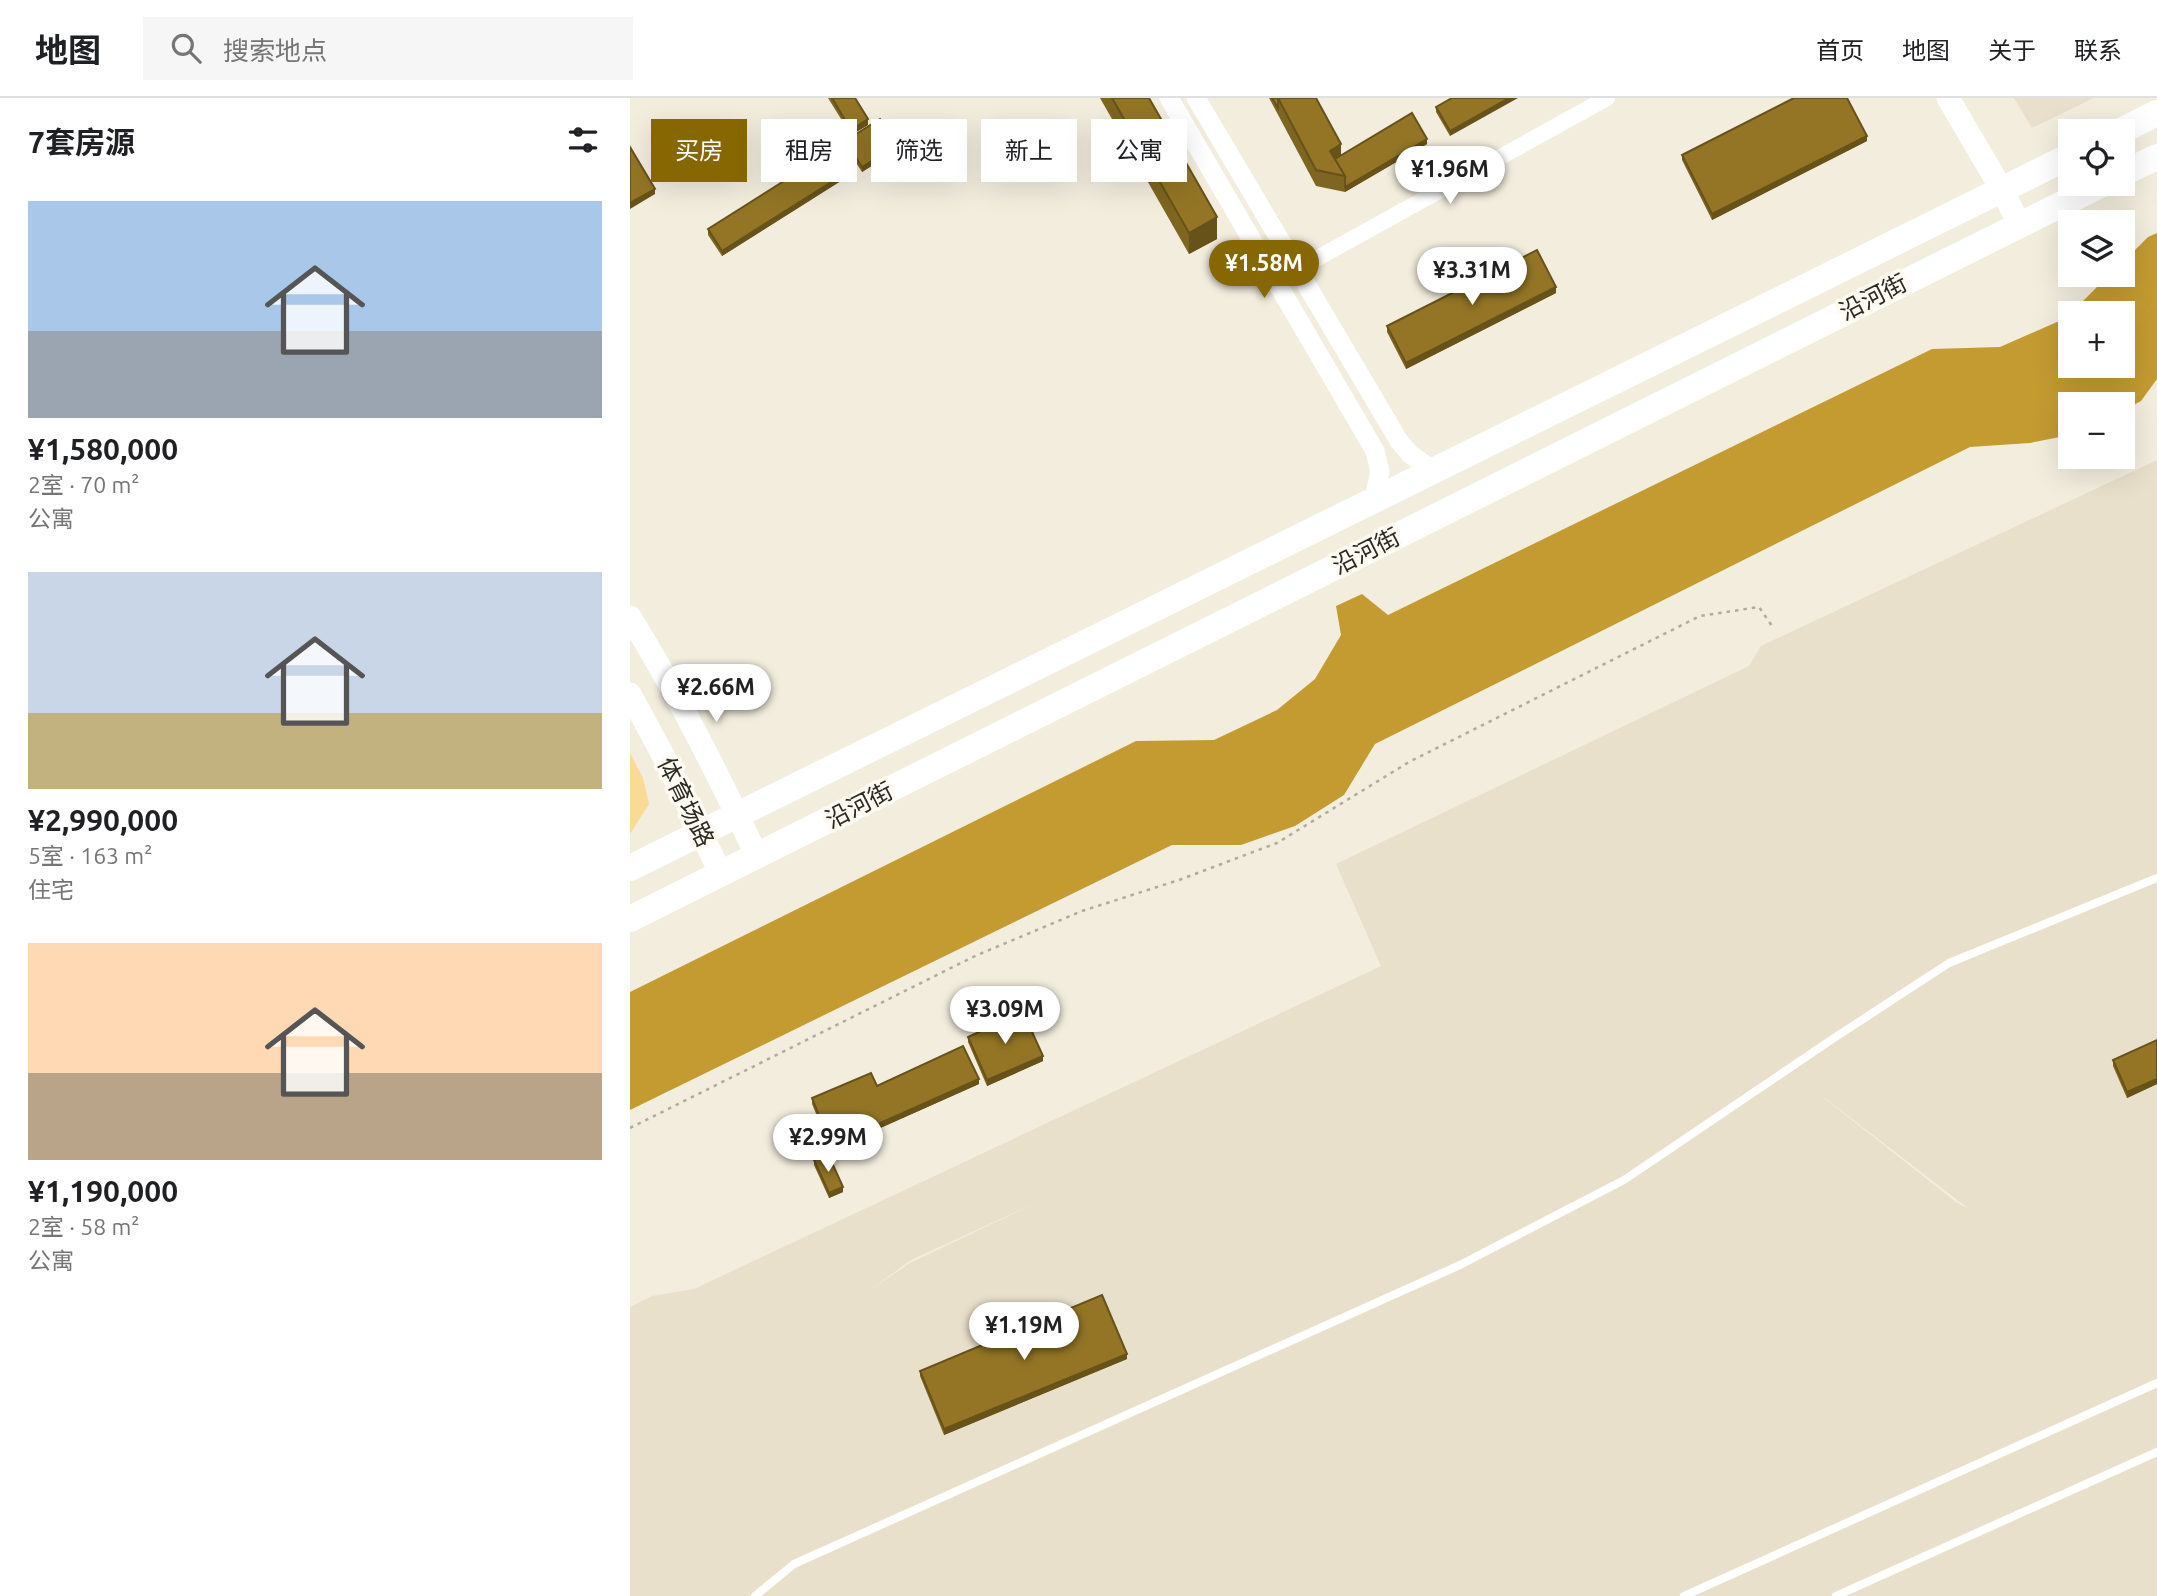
<!DOCTYPE html>
<html lang="zh">
<head>
<meta charset="utf-8">
<style>
  :root { --surface:#fff; --page:#f6f6f6; --text:#202124; --muted:#757577; --line:#e0e0e0; --accent:#866702 }
  body { margin:0; font-family:Ubuntu,"Noto Sans SC",sans-serif; background:var(--page); color:var(--text); height:100vh; display:flex; flex-direction:column; font-size:26px; white-space:nowrap }
  * { box-sizing:border-box; margin:0 }
  p { font-size:23px; color:var(--muted) }
  .icon { flex:none; width:38px; height:38px; fill:none; stroke:currentColor; stroke-width:2; stroke-linecap:round; stroke-linejoin:round }
  .map { position:relative; flex:1; overflow:hidden }
  .sheet { display:flex; flex-direction:column; background:var(--surface); width:630px }
  .sheet>* { flex:none }
  .banner { position:absolute; left:21px; top:21px; width:665px; height:63px; display:flex; gap:14px }
  .controls { position:absolute; left:1428px; top:21px; display:grid; gap:14px }
  .controls a { display:grid; place-items:center; width:77px; height:77px; border-radius:0px; background:var(--surface); box-shadow:0 7px 28px #0002; font-size:35px }
  .price { position:absolute; translate:-50% -60px; padding:0 16px; border-radius:24px; background:#fff; color:#222; font-size:23px; line-height:46px; filter:drop-shadow(0 2px 4px #0008) }
  .price::after { content:''; position:absolute; left:50%; top:42px; width:21px; height:16px; margin-left:-10px; background:inherit; clip-path:polygon(0 0,100% 0,50% 100%) }
  .price.current { background:var(--accent); color:#fff }
  ul { padding:0; list-style:none }
  li { display:grid; align-content:center; gap:14px; height:371px; padding:0 28px }
  li span { display:grid; place-items:center; height:217px; border-radius:0px; color:#555 }
  li>.icon { margin-inline-start:auto }
  span .icon { width:126px; height:126px; fill:#fffc; stroke-width:1 }
  li b { font-size:30px }
  h2 { display:flex; justify-content:space-between; align-items:center; height:84px; padding:0 28px; font-size:30px }
  .chip { padding:0 24px; border-radius:0px; background:var(--surface); box-shadow:0 7px 28px #0002; font-size:24px; line-height:63px }
  .chip.current { background:var(--accent); color:#fff }
  header { display:flex; align-items:center; gap:42px; box-sizing:border-box; height:98px; padding:0 35px; background:var(--surface); border-bottom:2px solid var(--line) }
  header strong { font-size:33px }
  nav { display:flex; gap:38px; margin-inline-start:auto; font-size:24px }
  .search { width:490px; height:63px; background:var(--page); display:flex; align-items:center; gap:18px; box-sizing:border-box; padding:0 24px; border-radius:0px; color:var(--muted); font-size:26px }
  main { display:flex; flex:1; min-height:0 }
  .map>svg:first-child { display:block }
  .built { fill:#e9e0cb; fill-rule:evenodd }
  .green { fill:#f9db95 }
  .water { fill:#c39b31 }
  .lines { fill:none; stroke-linecap:round; stroke-linejoin:round }
  .path { stroke:#afab9f; stroke-width:2.5; stroke-dasharray:3.5 5; stroke-linecap:butt }
  .service { stroke:#fff; stroke-width:8 }
  .minor { stroke:#fff; stroke-width:16 }
  .tertiary { stroke:#fff; stroke-width:19 }
  .secondary { stroke:#fff; stroke-width:23 }
  .primary { stroke:#fff; stroke-width:26 }
  .wall { fill:#7e6520 }
  .shaded-wall { fill:#67521a }
  .building { fill:#937525; stroke:#67521a; stroke-width:2 }
  .labels { text-anchor:middle; dominant-baseline:central; stroke-width:7; stroke-linejoin:round; paint-order:stroke }
  .street-label { font-size:24px; fill:#2b2923; stroke:#fefaf1 }
</style>
</head>
<body>
<header>
<strong>地图</strong>
<div class="search"><svg class="icon" aria-label="search" viewBox="0 0 24 24"><circle cx="10" cy="10" r="6"/><path d="M15 15l6 6"/></svg>搜索地点</div>
<nav><a>首页</a><a>地图</a><a>关于</a><a>联系</a></nav>
</header>
<main>
<section class="sheet">
<h2>7套房源<svg class="icon" aria-label="filters" viewBox="0 0 24 24"><path d="M4 7h16M4 17h16"/><circle cx="9" cy="7" r="2"/><circle cx="15" cy="17" r="2"/></svg></h2>
<ul>
<li><span style="background:linear-gradient(#a9c7e8 60%,#9aa5b1 0)"><svg class="icon" aria-label="home" viewBox="0 0 24 24"><path d="M3 11l9-7 9 7M6 9v11h12V9"/></svg></span><div><b>¥1,580,000</b><p>2室 · 70 m²</p><p>公寓</p></div></li>
<li><span style="background:linear-gradient(#c9d6e8 65%,#c2b280 0)"><svg class="icon" aria-label="home" viewBox="0 0 24 24"><path d="M3 11l9-7 9 7M6 9v11h12V9"/></svg></span><div><b>¥2,990,000</b><p>5室 · 163 m²</p><p>住宅</p></div></li>
<li><span style="background:linear-gradient(#ffd9b3 60%,#b9a48a 0)"><svg class="icon" aria-label="home" viewBox="0 0 24 24"><path d="M3 11l9-7 9 7M6 9v11h12V9"/></svg></span><div><b>¥1,190,000</b><p>2室 · 58 m²</p><p>公寓</p></div></li>
</ul>
</section>
<div class="map">
<svg width="1527" height="1498" viewBox="0 0 1527 1498">
  <rect width="100%" height="100%" fill="#f3edde"/>
  <path class="built" d="M1384,0H1464L1402,30Z
    M1527,362V1498H0V1209L22,1198L64,1191L751,868L706,766L1119,568L1131,548ZM1194,1000H1195L1339,1111L1326,1104ZM410,1103L280,1165L240,1192L281,1162Z"/>
  <path class="green" d="M0,655L13,680L19,706L0,736Z"/>
  <path class="water" d="M1527,135V281L1511,303L1493,313V306H1440V337L1400,345L1340,349L745,646L714,697L665,728L611,747H542L0,1012V894L506,643L584,642L647,612L685,581L711,537L706,508L732,496L758,517L1302,251L1370,249L1436,220L1440,216V268H1493V215H1441L1479,177H1493V164L1518,139Z"/>
  <g class="lines">
    <path class="path" d="M0,1030L345,858L452,813L549,782L647,745L779,664L1070,518L1129,509L1144,531"/>
    <path class="service" d="M125,1498L164,1466L830,1167L994,1082L1204,940L1319,865L1527,780
      M1054,1498L1527,1285
      M1206,1498L1527,1354"/>
    <path class="minor" d="M646,183L977,0"/>
    <path class="tertiary" d="M539,0L745,353L750,374L743,403
      M566,0L769,343L780,356L804,373"/>
    <path class="secondary" d="M1318,0L1372,92L1389,126
      M0,519C48,596 88,677 127,758
      M0,596L35,661L91,776"/>
    <path class="primary" d="M1491,33L1527,15
      M1493,75L1527,59
      M0,770L1440,58
      M0,821L1472,86"/>
  </g>
  <path class="wall" d="M198,0H225L238,27L221,37Z
    M470,0H519L587,141L559,156Z
    M639,0H686L711,57L797,46L715,94L686,88Z
    M822,0L820,38L806,14V9Z
    M215,43L267,52L232,74L215,48Z
    M1237,43L1082,122L1052,62V57Z
    M225,74L92,158L78,137V131Z
    M926,195L776,271L757,234V228Z
    M338,939L413,963L357,988L338,944Z
    M1527,942V986L1497,1000L1483,968V962Z
    M349,986L201,1052L182,1006V1000L247,988Z
    M184,1062L213,1094L199,1100L184,1067Z
    M497,1261L314,1337L290,1278V1273Z"/>
  <path class="shaded-wall" d="M879,0H888L820,38V33Z
    M238,21V27L221,37V32Z
    M1237,38V43L1082,122V116Z
    M797,41V46L715,94V89Z
    M711,46V62L700,64V53Z
    M267,47V52L232,74V69Z
    M225,69V74L92,158V153Z
    M25,91V96L0,111V105Z
    M587,119V141L559,156V135Z
    M926,189V195L776,271V265Z
    M413,958V963L357,988V982Z
    M349,981V986L201,1052V1047Z
    M1527,981V986L1497,1000V994Z
    M213,1089V1094L199,1100V1095Z
    M497,1256V1261L314,1337V1331Z"/>
  <path class="building" d="M202,0H225L238,21L221,32Z
    M482,0H519L587,119L559,135Z
    M642,0H648V10Z
    M648,0H686L711,46L700,53L715,78L686,72Z
    M822,0H879L820,33L806,9Z
    M1164,0H1217L1237,38L1082,116L1052,57Z
    M782,15L797,41L715,89V78L705,61Z
    M250,21L267,47L232,69L215,43Z
    M211,47L225,69L92,153L78,131Z
    M0,49L25,91L0,105Z
    M907,152L926,189L776,265L757,228Z
    M393,914L413,958L357,982L338,939Z
    M1527,942V981L1497,994L1483,962Z
    M333,948L349,981L201,1047L182,1000L241,975L247,988Z
    M198,1056L213,1089L199,1095L184,1062Z
    M472,1197L497,1256L314,1331L290,1273Z"/>
  <g class="labels">
    <g class="street-label">
      <text transform="translate(1243 199) rotate(-27)">沿河街</text>
      <text transform="translate(736 453) rotate(-27)">沿河街</text>
      <text transform="translate(56 704) rotate(64)">体育场路</text>
      <text transform="translate(229 707) rotate(-27)">沿河街</text>
    </g>
  </g>
</svg>
<div class="controls">
<a><svg class="icon" aria-label="locate" viewBox="0 0 24 24"><circle cx="12" cy="12" r="6"/><path d="M12 2v4M12 18v4M2 12h4M18 12h4"/></svg></a>
<a><svg class="icon" aria-label="layers" viewBox="0 0 24 24"><path d="M12 4l9 5-9 5-9-5zM3 14l9 5 9-5"/></svg></a>
<a>+</a>
<a>−</a>
</div>
<b class="price" style="left:820px;top:108px">¥1.96M</b>
<b class="price current" style="left:634px;top:202px">¥1.58M</b>
<b class="price" style="left:842px;top:209px">¥3.31M</b>
<b class="price" style="left:86px;top:626px">¥2.66M</b>
<b class="price" style="left:375px;top:948px">¥3.09M</b>
<b class="price" style="left:198px;top:1076px">¥2.99M</b>
<b class="price" style="left:394px;top:1264px">¥1.19M</b>
<div class="banner">
<a class="chip current">买房</a>
<a class="chip">租房</a>
<a class="chip">筛选</a>
<a class="chip">新上</a>
<a class="chip">公寓</a>
</div>
</div>
</main>
</body>
</html>
